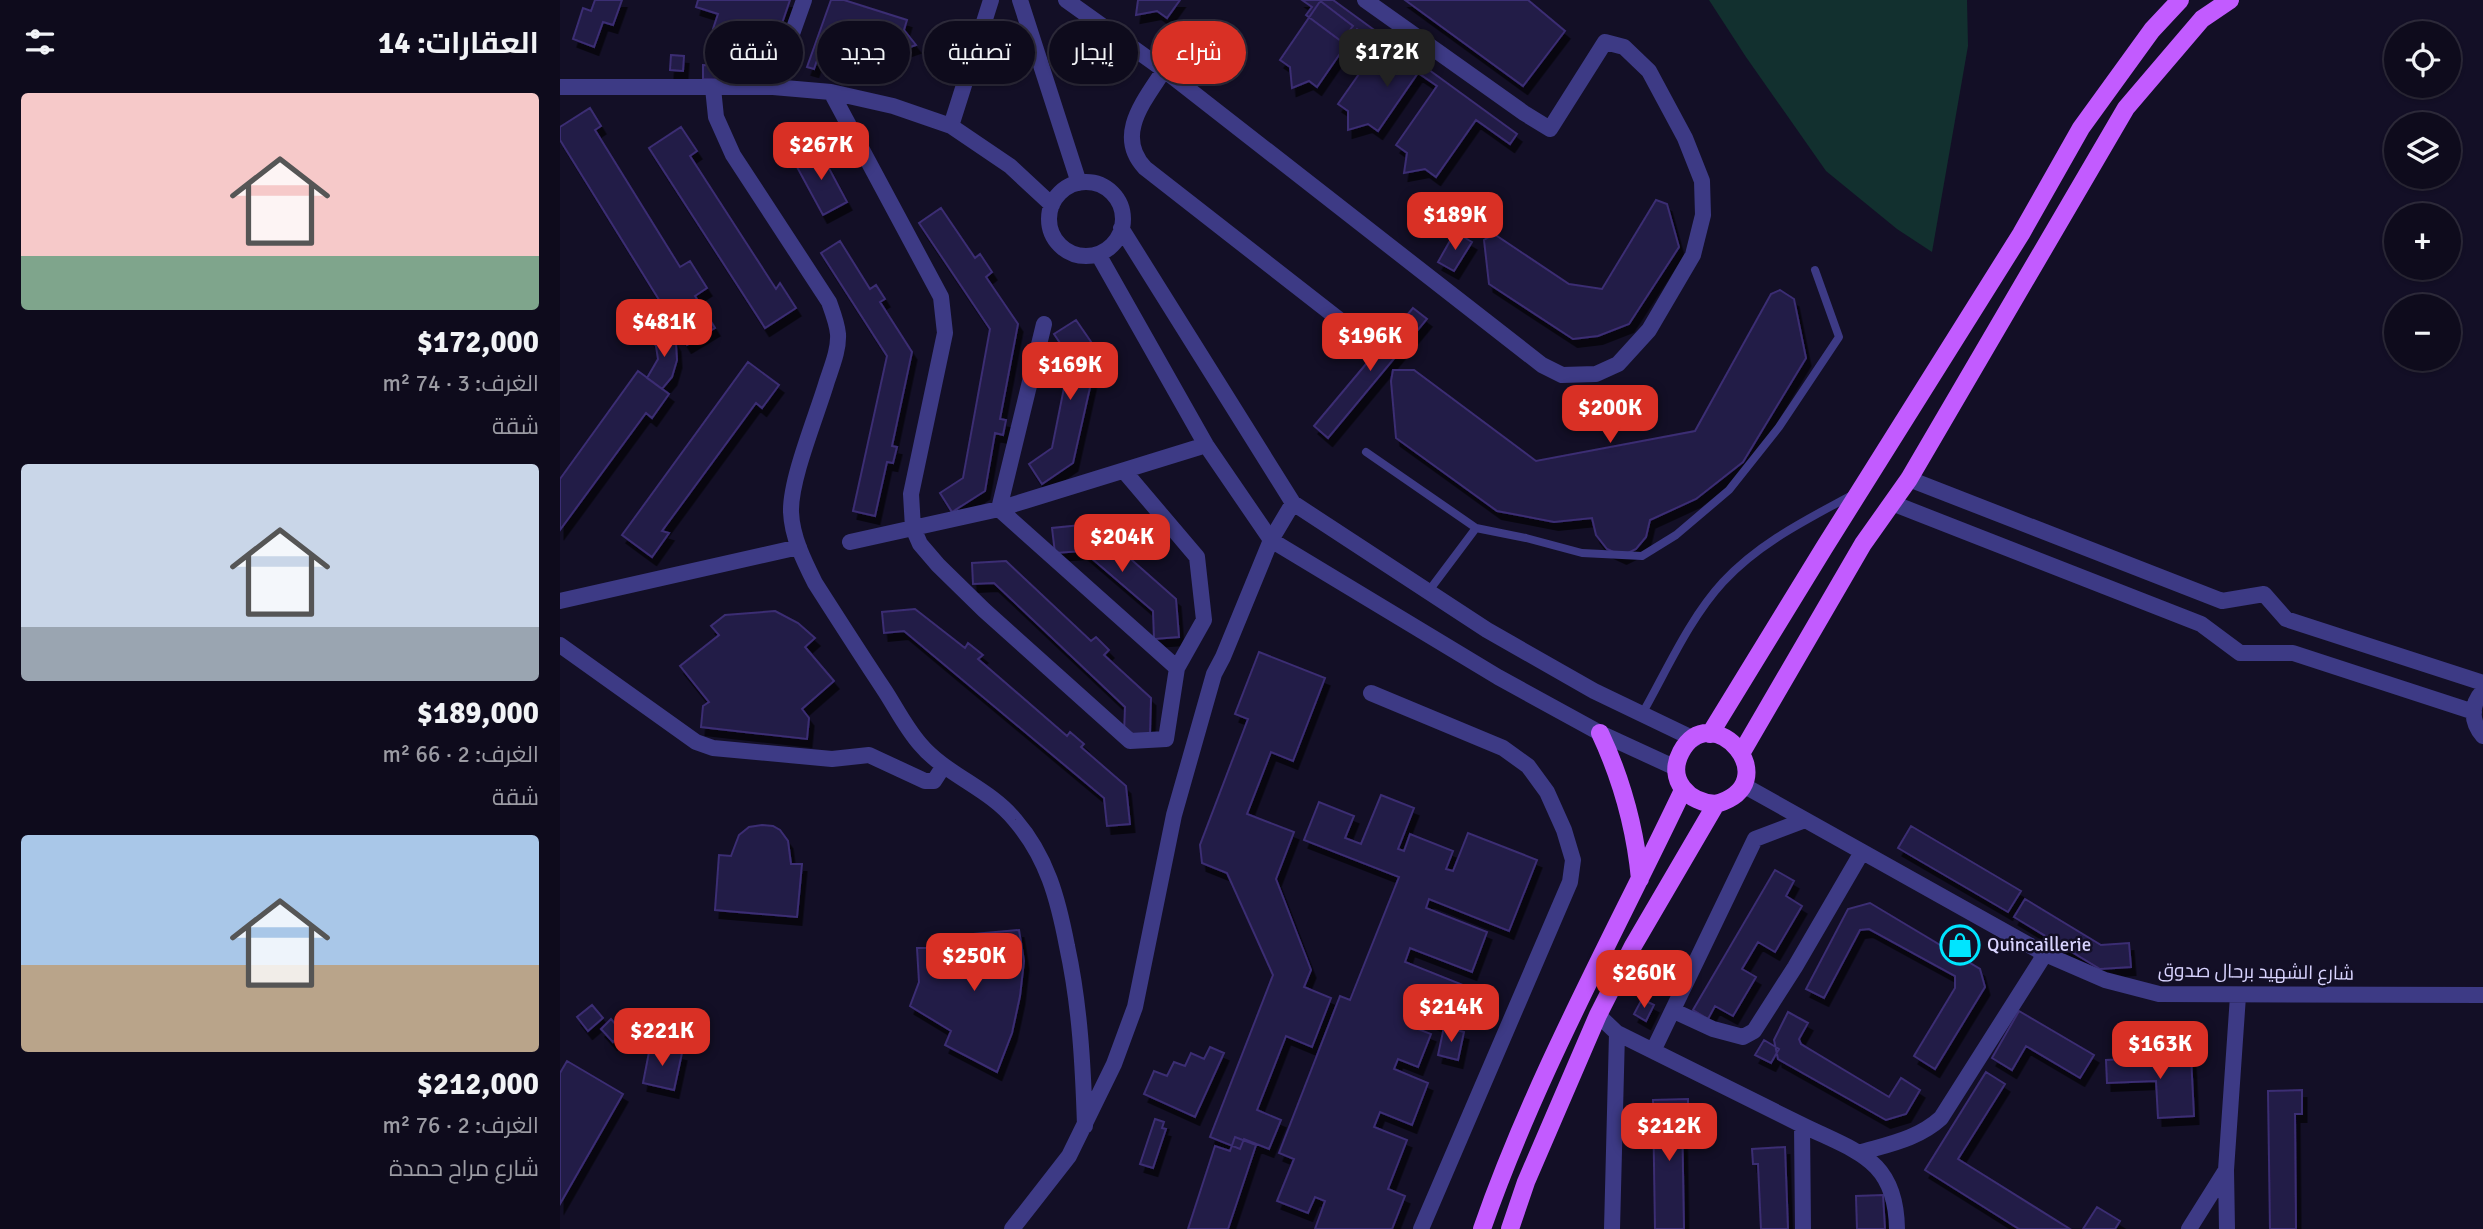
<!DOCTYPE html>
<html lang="ar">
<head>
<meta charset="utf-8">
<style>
  :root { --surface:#0e0b1c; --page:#1c1929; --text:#f1f3f6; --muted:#9b9ba3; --line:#2e2b3b; --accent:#d93025 }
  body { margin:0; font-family:Signika,Cairo,sans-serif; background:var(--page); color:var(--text); direction:rtl; height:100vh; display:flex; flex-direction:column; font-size:26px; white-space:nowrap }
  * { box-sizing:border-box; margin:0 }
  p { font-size:23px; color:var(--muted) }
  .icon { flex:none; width:38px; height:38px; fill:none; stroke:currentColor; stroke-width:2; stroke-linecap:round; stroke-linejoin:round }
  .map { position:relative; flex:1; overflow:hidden; direction:ltr }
  .drawer { display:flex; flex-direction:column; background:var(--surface); width:560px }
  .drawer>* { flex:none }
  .hud { position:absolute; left:21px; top:21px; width:665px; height:63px; direction:rtl; display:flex; gap:14px }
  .buttons { position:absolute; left:1824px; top:21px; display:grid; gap:14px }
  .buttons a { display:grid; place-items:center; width:77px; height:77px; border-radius:50%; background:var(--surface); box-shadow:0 2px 5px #0004,0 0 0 2px var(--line); font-size:35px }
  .price { position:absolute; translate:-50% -60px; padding:0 16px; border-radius:14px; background:var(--accent); color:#fff; font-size:23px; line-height:46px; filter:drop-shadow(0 2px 4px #0008) }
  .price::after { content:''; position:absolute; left:50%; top:42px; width:21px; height:16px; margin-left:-10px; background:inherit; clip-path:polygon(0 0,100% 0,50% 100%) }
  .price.on { background:#222; color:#fff }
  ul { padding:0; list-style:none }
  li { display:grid; align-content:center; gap:14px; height:371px; padding:0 21px }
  li span { display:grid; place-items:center; height:217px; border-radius:7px; color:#555 }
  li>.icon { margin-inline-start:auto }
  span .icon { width:126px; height:126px; fill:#fffc; stroke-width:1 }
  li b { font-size:30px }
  h2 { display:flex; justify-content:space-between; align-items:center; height:84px; padding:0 21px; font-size:30px }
  .chip { padding:0 24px; border-radius:32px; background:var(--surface); box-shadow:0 2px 5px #0004,0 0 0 2px var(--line); font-size:24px; line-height:63px }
  .chip.on { background:var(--accent); color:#fff }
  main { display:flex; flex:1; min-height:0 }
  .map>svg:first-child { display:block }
  .green { fill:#12302f }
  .building { fill:#241b47; stroke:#3b2d73; stroke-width:2; filter:url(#shadow) }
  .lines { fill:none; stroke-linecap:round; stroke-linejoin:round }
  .service { stroke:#3d3a85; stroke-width:8 }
  .minor { stroke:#3d3a85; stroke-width:16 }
  .primary { stroke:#c25bff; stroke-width:18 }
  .labels { text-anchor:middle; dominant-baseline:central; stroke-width:5; stroke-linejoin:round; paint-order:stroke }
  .poi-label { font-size:19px; fill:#d9d4ff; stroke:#130f26; text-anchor:start }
  .street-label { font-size:19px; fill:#d9d4ff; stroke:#130f26 }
</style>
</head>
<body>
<main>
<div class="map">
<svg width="1923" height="1229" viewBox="0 0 1923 1229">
  <defs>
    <filter id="shadow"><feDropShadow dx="4.5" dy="8" stdDeviation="0" flood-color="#0009"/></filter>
  </defs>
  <rect width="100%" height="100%" fill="#130f26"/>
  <path class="green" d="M1149,0H1407L1408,46L1372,252L1337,229L1266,171L1186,57Z"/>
  <path class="building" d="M35,0H62L53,25L43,22L34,47L13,39L23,8L31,11Z
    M138,0H230L218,35L185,23L179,38L153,29L158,14L136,7Z
    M271,0H284L347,20L344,30L356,45L336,52L333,64L264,40L254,69L247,67Z
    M578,0H620L607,18L597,11L576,15Z
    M742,0H759L793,26L781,41L746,15L752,7Z
    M761,0H773L957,134L950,144L916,120L876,177L865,169L844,173L847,153L836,145L877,86L858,73L818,131L808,124L788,130V111L778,104L820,44L797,29L757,87L749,81L732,88L730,67L720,60Z
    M845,0H968L1005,31L963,86Z
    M111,55L124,56L123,71L110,70Z
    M143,65L174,67V80L143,79Z
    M30,108L41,126L35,130L120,267L130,261L147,288L135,296L155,328L127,345L0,140V127Z
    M121,127L137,151L130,156L216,289L220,283L236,308L205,328L89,148Z
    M257,146L287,202L263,215L237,167L247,162L242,154Z
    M1096,200L1107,204L1119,247L1069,324L1038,336L1013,339L929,284L924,240L934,234L1009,284L1042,289Z
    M381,208L415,258L420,254L432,272L426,277L458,324L440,419L446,420L443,435L435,433L425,491L392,512L380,493L403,478L430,329L359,223Z
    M895,232L912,242L894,271L878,262Z
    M280,241L310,289L316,285L325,299L320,302L352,352L332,446L337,447L333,463L327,462L315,516L293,511L327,356L261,253Z
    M1220,290L1234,299L1246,358L1183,462L1136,499L1090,520L1086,537L1076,549L1062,556L1047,549L1036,535L1032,518L994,522L937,511L836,438L831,381L833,370H854L976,461L1135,431L1211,294Z
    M853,308L867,319L768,438L754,426Z
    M516,320L538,352L513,463L482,484L469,464L492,448L510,358L494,334Z
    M107,328L116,344L117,360L112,377L102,389L87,378L98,359L96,346L91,339Z
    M188,362L219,385L202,408L196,403L102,531L109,533L92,557L62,535Z
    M78,371L109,394L92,418L86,413L0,530V479Z
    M531,524L616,599L619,637L594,639L593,611L523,551L495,553L492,528Z
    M446,561L531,641L536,637L549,650L544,655L591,698L590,734H564L565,707L434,583L413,584L412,563Z
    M355,609L405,648L408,643L423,655L418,659L507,736L510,732L524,744L521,747L566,786L570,824L547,826L544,798L344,631L324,633L322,612Z
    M215,611L238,623L255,638L245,647L274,681L242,709L249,718L247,739L141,727L143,706L149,702L120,666L159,635L151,626L165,615Z
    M699,652L765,678L733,761L711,752L687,814L734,832L716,879L751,970L744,987L771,998L752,1047L726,1036L697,1110L721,1120L709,1149L684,1139L680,1149L650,1137L713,975L667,873L642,863L640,845L688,719L675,714Z
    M821,795L854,808L838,849L844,851L850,834L893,851L886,869L893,871L908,833L977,860L949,931L869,899L866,908L927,932L912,972L850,948L845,962L908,987L891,1029L855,1014L850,1026L871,1034L858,1067L838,1059L834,1069L868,1083L852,1125L820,1112L814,1127L847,1140L828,1189L845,1196L832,1229H755L765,1201L755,1197L748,1213L717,1201L734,1159L719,1153L780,996L790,1000L839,877L744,840L759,802L794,816L785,838L801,844Z
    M202,825L213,826L220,830L228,841L231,864H242L237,917L155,910L159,855L171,856L179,835L189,827Z
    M1351,826L1461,891L1448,912L1338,848Z
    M1215,870L1234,881L1226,896L1242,906L1215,952L1198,942L1182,969L1196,977L1173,1016L1155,1006L1148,1019L1133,1010Z
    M1465,899L1541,945L1569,943L1571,967L1540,969L1454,917Z
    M1310,903L1420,969L1425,987L1375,1069L1354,1056L1395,988V976L1309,929L1300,930L1264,998L1246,989L1288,909Z
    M459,930L464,961L460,996L452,1033L437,1072L385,1045L391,1031L350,1006L359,982L357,948H403V935Z
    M1082,999L1094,1005L1086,1021L1074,1014Z
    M32,1005L43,1018L28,1031L17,1017Z
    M1459,1011L1534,1055L1520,1078L1466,1046L1452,1070L1432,1058Z
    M1228,1012L1248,1023L1239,1039L1241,1044L1329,1097L1341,1078L1360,1090L1346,1114L1326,1120L1218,1059L1214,1040Z
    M51,1019L63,1033L53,1042L41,1029Z
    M884,1027L904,1032L898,1060L878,1055Z
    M1204,1040L1219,1049L1211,1063L1195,1055Z
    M90,1047L122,1053L114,1090L83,1083Z
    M650,1047L664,1053L635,1117L584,1094L594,1071L607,1076L614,1062L625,1066L631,1053L644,1059Z
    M1631,1056L1634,1116L1598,1118L1596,1081L1547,1083L1546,1060Z
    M7,1061L63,1094L0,1204V1073Z
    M1426,1072L1445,1084L1398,1159L1510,1229H1459L1365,1170Z
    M1742,1090V1114H1735L1736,1229H1710L1708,1091Z
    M1128,1099V1113H1122L1124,1229H1095L1093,1100Z
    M595,1119L604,1122L602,1128L606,1129L593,1168L580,1164Z
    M675,1137L696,1145L668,1229H628L655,1146L670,1151Z
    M1225,1147L1228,1229H1201L1198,1164H1193L1192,1149Z
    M1323,1195L1325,1229H1297L1296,1196Z
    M1537,1207L1560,1221L1555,1229H1523Z"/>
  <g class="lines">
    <path class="service" d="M806,452L916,528L868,592
      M916,528L966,538L1022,553L1082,556L1116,535L1169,490L1219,427L1279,337L1255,270
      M1082,714C1107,670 1129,619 1163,582C1199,543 1246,520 1292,495"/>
    <path class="minor" d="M460,0L519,183
      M506,0L604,70L982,365L1002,375L1036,374L1058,364L1089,330L1133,255L1143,215L1142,181L1125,138L1089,71L1064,47L1045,42L990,129L964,113L805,0
      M604,70C585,100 554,135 585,168L781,321
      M0,87H213L271,92L333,106L391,126L450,166L492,205
      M213,87L244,0
      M153,88L156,117L173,155L269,302C273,313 277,323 278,334C279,349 272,366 267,381C257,415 230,479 231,512C232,537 244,561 255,583C278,619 301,655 325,691C336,708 346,728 360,744C386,775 429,788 455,820C487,857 498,899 507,946C520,1006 523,1065 525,1126
      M271,92L381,297L385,333L351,494L353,528L360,544L378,565L424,610L570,741L606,739L617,668L644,620L637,557L564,471
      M391,126L431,0
      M489 219a37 37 0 1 1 74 0a37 37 0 1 1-74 0Z
      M561,228L733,503L927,630L1034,691L1134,739
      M538,254L646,445L711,540L938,677L1040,733L1116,768
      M484,324L439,509L617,668
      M1349,479L1662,601L1704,594L1726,619L1923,683
      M1332,503L1641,624L1680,653H1733L1914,712
      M290,542L439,509L646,445
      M0,601L239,547
      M0,645L136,742L153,748L272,759L309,755L365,781H374L383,767
      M1923,691C1910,705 1911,722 1923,736
      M811,693L943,748L968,766L987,792L1004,830L1013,860L1010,882L861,1229
      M1183,785L1485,954L1545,980L1599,994L1923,995
      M1114,1011L1153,1029L1183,1037L1194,1031L1235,967L1302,852
      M1038,1015L1057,1033L1052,1229
      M1057,1033L1242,1125L1243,1229
      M1093,1051L1195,839L1245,820
      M1242,1125C1297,1152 1336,1159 1337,1229
      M1299,1153C1329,1144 1358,1139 1381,1118L1485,954
      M452,1229L509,1156L554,1064L575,1007L614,815L654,674L663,657L711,540L733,503
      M1629,1229L1666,1170
      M1667,1229L1666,1170L1678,996"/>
    <path class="primary" d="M1040,733C1062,780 1075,827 1080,879
      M1150,734L1264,548L1461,234L1521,128L1592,30L1620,0
      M1182,752L1303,544L1349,479L1566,108L1642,19L1670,0
      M922,1229C975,1077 1054,935 1123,790
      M950,1229L966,1182L1038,1015L1073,946L1156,804C1229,783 1152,695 1121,752C1106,780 1129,803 1156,804"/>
  </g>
  <defs>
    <g id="shop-ring" transform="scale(2.0125)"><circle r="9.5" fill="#130f26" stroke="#00e5ff" stroke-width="1.5"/><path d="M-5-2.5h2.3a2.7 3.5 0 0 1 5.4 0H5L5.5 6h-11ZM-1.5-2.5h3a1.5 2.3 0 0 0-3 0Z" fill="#00e5ff"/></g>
  </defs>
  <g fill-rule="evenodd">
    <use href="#shop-ring" x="1400" y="945"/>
  </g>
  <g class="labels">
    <g class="poi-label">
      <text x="1427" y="945">Quincaillerie</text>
    </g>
    <g class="street-label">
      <text transform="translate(1696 972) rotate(1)">شارع الشهيد برحال صدوق</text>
    </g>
  </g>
</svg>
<div class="buttons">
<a><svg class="icon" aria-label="locate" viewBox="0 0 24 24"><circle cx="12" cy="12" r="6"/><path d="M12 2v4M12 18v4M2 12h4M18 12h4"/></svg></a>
<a><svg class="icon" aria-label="layers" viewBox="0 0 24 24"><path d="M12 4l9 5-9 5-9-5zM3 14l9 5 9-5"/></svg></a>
<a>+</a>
<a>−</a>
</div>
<b class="price on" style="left:827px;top:89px">$172K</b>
<b class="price" style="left:261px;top:182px">$267K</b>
<b class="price" style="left:895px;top:252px">$189K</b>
<b class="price" style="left:104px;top:359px">$481K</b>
<b class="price" style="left:810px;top:373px">$196K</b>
<b class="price" style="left:510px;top:402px">$169K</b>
<b class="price" style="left:1050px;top:445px">$200K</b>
<b class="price" style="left:562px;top:574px">$204K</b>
<b class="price" style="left:414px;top:993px">$250K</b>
<b class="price" style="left:1084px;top:1010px">$260K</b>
<b class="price" style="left:891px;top:1044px">$214K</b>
<b class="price" style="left:102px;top:1068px">$221K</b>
<b class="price" style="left:1600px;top:1081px">$163K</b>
<b class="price" style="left:1109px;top:1163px">$212K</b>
<div class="hud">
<a class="chip on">شراء</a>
<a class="chip">إيجار</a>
<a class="chip">تصفية</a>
<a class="chip">جديد</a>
<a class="chip">شقة</a>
</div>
</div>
<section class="drawer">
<h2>العقارات: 14<svg class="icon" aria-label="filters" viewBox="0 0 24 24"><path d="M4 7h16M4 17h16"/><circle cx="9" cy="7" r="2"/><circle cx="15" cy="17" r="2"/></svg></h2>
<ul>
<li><span style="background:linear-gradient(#f6c9c9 75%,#7fa58c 0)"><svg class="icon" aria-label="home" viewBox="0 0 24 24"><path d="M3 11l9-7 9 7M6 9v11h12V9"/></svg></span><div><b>$172,000</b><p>الغرف: 3 · 74 m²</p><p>شقة</p></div></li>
<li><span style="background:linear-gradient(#c9d6e8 75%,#9aa5b1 0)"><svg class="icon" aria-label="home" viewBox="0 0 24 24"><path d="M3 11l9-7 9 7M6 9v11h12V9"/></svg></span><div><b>$189,000</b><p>الغرف: 2 · 66 m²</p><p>شقة</p></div></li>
<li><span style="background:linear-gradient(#a9c7e8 60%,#b9a48a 0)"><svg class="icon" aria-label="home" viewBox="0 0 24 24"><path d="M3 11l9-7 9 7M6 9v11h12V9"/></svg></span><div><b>$212,000</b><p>الغرف: 2 · 76 m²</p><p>شارع مراح حمدة</p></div></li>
</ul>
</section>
</main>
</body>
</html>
